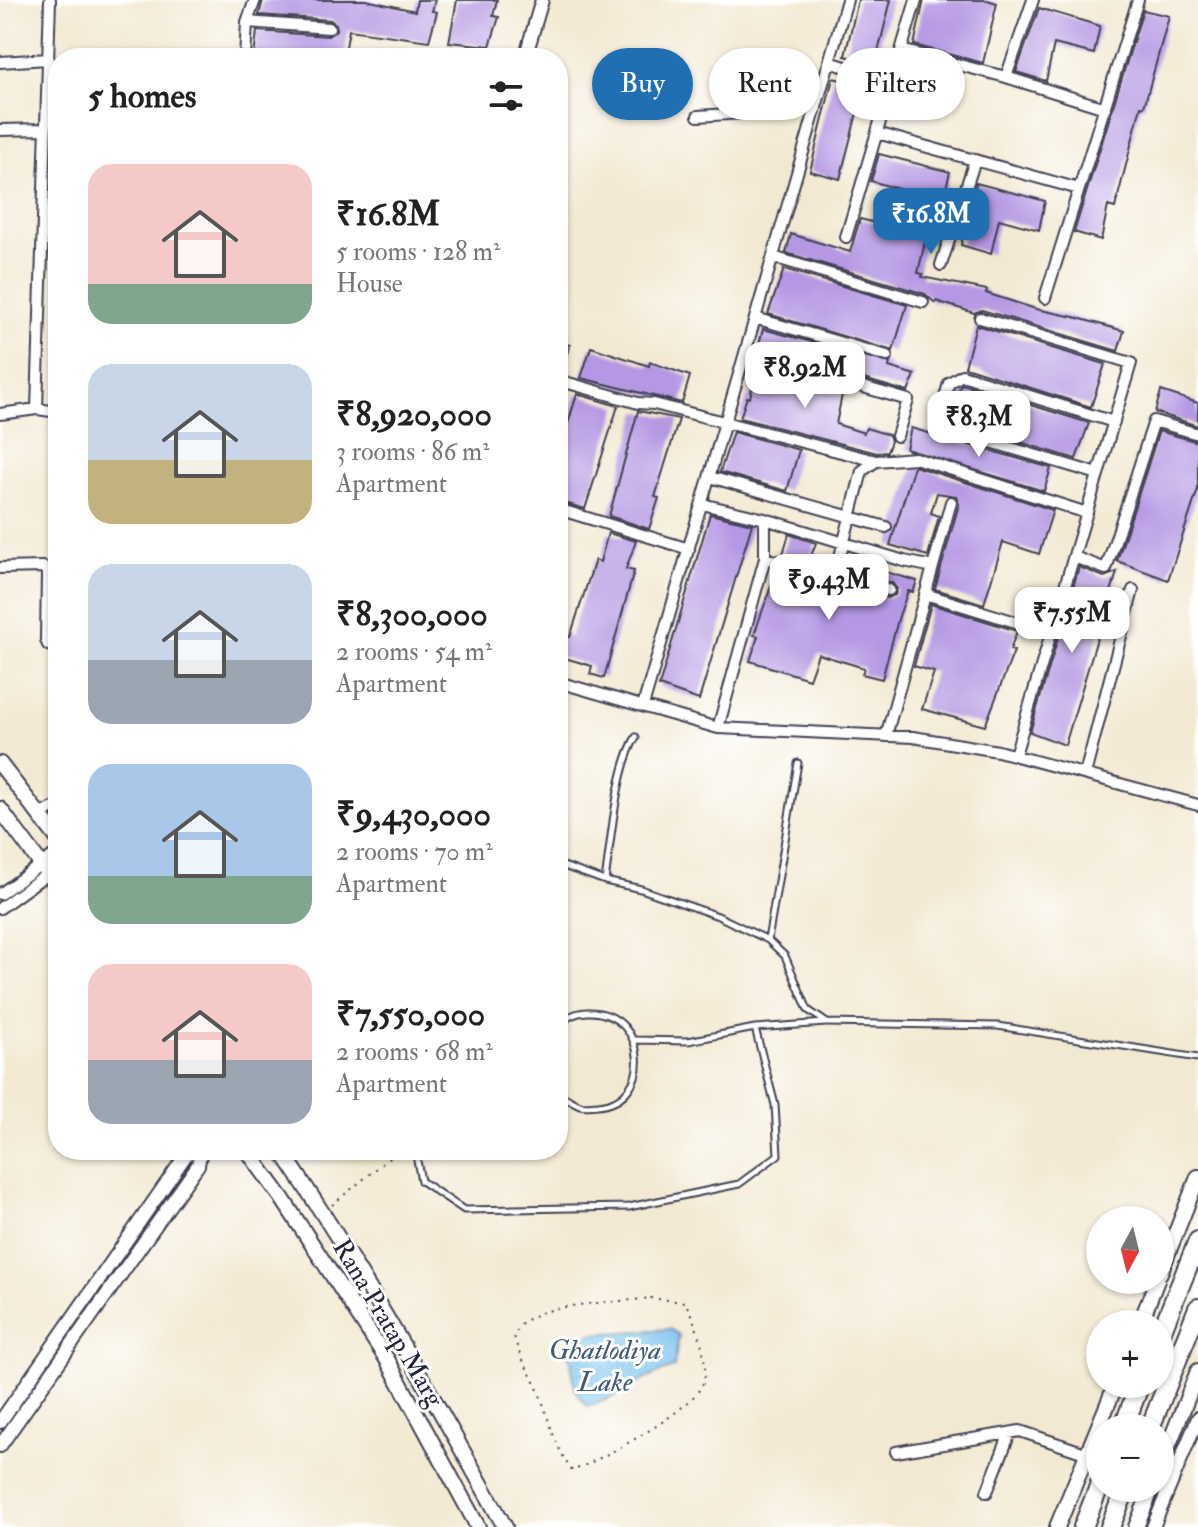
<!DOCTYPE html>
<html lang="en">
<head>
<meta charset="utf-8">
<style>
  :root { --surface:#fff; --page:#f6f6f6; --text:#222; --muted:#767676; --accent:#1f6fb2 }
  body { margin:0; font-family:"IM FELL Double Pica",serif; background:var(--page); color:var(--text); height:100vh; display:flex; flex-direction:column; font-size:30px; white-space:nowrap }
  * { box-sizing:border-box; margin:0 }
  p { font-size:26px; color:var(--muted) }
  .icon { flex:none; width:44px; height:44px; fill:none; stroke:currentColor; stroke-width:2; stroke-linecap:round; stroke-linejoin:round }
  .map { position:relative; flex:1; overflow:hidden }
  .sheet { position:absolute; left:48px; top:48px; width:520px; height:1112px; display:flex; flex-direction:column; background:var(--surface); border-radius:32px; box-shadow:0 2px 6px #0004 }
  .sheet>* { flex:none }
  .top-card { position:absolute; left:592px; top:48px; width:486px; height:72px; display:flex; gap:16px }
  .needle { width:52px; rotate:187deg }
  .tools { position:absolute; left:1086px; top:1206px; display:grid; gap:16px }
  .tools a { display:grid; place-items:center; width:88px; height:88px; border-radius:50%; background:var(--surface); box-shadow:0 2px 6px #0004; font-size:40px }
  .price { position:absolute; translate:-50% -68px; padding:0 18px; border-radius:16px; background:#fff; color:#222; font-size:26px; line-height:52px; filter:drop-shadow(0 2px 4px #0008) }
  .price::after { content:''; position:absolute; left:50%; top:48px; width:24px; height:18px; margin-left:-12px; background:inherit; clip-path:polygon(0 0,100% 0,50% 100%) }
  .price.current { background:var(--accent); color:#fff }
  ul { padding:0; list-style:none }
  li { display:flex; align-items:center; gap:24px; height:200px; padding:0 40px }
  li span { display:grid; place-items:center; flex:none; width:224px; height:160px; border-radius:24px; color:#555 }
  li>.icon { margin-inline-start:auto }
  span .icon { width:96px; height:96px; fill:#fffc; stroke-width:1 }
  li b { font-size:34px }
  h2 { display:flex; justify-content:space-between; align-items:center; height:96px; padding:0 40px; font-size:34px }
  .pill { padding:0 28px; border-radius:36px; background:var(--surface); box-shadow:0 2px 6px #0004; font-size:28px; line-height:72px }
  .pill.current { background:var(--accent); color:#fff }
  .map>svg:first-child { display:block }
  .water { fill:#71bfeb; stroke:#4a7093; stroke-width:2 }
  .building { fill:#b598e3 }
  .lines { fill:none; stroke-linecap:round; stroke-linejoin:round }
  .service-casing { stroke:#414052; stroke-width:9 }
  .minor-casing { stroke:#414052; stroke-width:14 }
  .tertiary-casing { stroke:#414052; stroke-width:16 }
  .secondary-casing { stroke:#414052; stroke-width:18 }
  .trunk-casing { stroke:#414052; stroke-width:22 }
  .path { stroke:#414052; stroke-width:2; stroke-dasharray:2 6; stroke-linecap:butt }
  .service { stroke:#fff; stroke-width:5 }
  .minor { stroke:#fff; stroke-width:10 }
  .tertiary { stroke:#fff; stroke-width:12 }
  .secondary { stroke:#fff; stroke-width:14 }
  .trunk { stroke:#fff; stroke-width:18 }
  .labels { text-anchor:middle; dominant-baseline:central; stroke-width:6; stroke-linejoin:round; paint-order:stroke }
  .street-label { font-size:26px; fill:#22223b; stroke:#fff }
  .water-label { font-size:28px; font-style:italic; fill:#3e5979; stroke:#fff }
</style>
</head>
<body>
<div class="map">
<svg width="1198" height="1527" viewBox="0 0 1198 1527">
  <rect width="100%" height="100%" fill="#fff"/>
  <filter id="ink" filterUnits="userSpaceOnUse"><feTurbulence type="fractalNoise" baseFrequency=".0125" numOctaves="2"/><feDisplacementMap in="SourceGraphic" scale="16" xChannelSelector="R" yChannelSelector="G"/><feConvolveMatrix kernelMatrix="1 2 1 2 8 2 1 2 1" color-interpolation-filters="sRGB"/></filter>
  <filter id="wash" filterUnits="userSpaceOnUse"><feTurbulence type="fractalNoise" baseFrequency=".006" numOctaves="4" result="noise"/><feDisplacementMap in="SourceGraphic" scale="32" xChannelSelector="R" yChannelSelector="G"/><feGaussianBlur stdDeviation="1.8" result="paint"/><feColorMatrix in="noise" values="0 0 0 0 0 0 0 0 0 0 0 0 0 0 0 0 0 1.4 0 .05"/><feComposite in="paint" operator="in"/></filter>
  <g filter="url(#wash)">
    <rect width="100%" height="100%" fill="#f3e9d2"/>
    <path class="water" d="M670,1329L679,1335L674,1367C643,1376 620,1399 587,1406L575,1389L569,1349L572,1340L591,1334Z"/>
    <g id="blocks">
      <path class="building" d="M263,0H366L415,11L417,0H435L432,11L437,12L429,41L349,30L344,58H254L257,31L328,36L337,29L336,24L330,20L259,15Z
        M457,0H497L493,16L499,17L490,46L449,42Z
        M858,0H891L875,64L845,56Z
        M924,0H987L997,3L983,63L914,45Z
        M1039,8L1100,26L1094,54L1054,44L1046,81L1016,72Z
        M1143,10L1169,16L1144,107L1141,106L1115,208L1108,206L1101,240L1074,232Z
        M833,78L864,86L840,179L810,171Z
        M879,154L950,172L943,200L938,199L930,233H927L918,273L923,274L922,277L987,290L986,293L1036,309L1074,317L1124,331L1118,351L982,310L974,313L936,301L935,303L925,294L786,253L791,234L850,252L860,219L899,229L906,191L871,181Z
        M976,183L1045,201L1039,230L999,219L991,254L961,245Z
        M784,269L907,305L893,351L768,314Z
        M976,325L1105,364L1091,407L965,367Z
        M763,329L890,363L889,367L915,375L908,392L758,348Z
        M558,342L570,345L561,372H558Z
        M591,347L649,366L650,362L690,376L682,403L581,378Z
        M757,365L843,390L836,424L864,433L866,428L889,435L891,441L887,452L877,453L740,418L747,397L750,398Z
        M963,384L1089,423L1076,459L950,421L960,386Z
        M1161,391L1198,403V426L1155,412Z
        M577,394L618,406L585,509L558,501V481L564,463L558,461V456Z
        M638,411L679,419L655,497L659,498L649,529L609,516Z
        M911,428L1051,468L1044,491L906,449Z
        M1159,431L1198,442V489L1168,580L1117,561Z
        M733,432L799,450L787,491L720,472Z
        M914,466L1053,510L1039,554L1003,542L984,604L935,589L959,504L956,496L937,493L931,513L939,516L928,556L890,545Z
        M710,514L752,524L699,700L659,686Z
        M608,533L636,541L626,569L634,571L604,678L590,674L592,666L558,656V633L570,637L595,560L600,562Z
        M789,534L816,543L809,561L783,554Z
        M854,554L881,563L879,570L917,581L913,592L908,591L899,616L882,679L862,674L864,668L818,654L809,679L750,661L758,636L754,635L777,569L887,598L895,595L897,589L892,583L849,571Z
        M1079,567L1104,577L1117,572L1065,745L1030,732Z
        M931,604L1017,631L1010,650L1014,651L985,726L922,709L934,672L914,666Z"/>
    </g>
  </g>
  <g filter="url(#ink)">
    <use href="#blocks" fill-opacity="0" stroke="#414052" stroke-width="2"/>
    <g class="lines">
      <g class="service-casing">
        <path id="service" d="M558,864L605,881L641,889L718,916L768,940L785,956L808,1010L827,1023L998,1026L1198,1058
          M605,881C611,842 616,769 636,737
          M768,940L798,763
          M558,1026C567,1016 577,1011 591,1012C649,1014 654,1101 598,1105C592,1105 585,1107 580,1105C572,1102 565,1097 558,1093
          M635,1040L688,1041L755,1028L826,1023
          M415,1150L421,1181L464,1210L629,1207L739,1184L778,1155L775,1105L755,1028"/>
      </g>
      <g class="minor-casing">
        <path id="minor" d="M247,22L329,28
          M901,50L1006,77L1105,108
          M245,58L247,22L255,0
          M0,62L48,59
          M829,62L892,81
          M1006,77L1033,0
          M698,116L816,108
          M0,130L46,129
          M877,133L1079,189
          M846,237L916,0
          M773,257L923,302
          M941,265L975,160
          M1045,298L1138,0
          M755,318L887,356
          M980,318L1131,363L1015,755
          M745,353L908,400L897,436
          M558,380L638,403L654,404L876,461
          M37,409L50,0
          M0,414L37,409L58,412
          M1098,474L937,426L949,383L962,375L1114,422
          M710,477L886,527
          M702,504L765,519V558
          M558,509L689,549
          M765,519L904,561L933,567
          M1074,557L1106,569L1154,421L1198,434
          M0,568L43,567L47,572L46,640L48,645L58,648
          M835,576L862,471L876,461L915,458L1087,513
          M925,594L1051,633
          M558,682L718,728L913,737L998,751L1198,805
          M643,706L847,0
          M718,728L765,558L889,590
          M886,736L951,502
          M1085,774L1133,590
          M40,814L58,806
          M0,894L58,852
          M0,908L58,866
          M896,1452L1020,1431L1088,1454
          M987,1492L1010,1433"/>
      </g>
      <g class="tertiary-casing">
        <path id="tertiary" d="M525,58L542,0
          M0,1422L186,1155L194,1150
          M0,1446L198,1165L201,1150
          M1153,1527L1198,1418"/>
      </g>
      <g class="secondary-casing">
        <path id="secondary" d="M0,764L58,839
          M0,809L58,887
          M247,1150L282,1198L388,1361L478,1527
          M281,1150C363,1271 434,1399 505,1527
          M1160,1273L1198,1177
          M1140,1324L1157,1280
          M1160,1467L1198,1371
          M1057,1527L1116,1384
          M1136,1527L1152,1488"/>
      </g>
      <g class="trunk-casing">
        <path id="trunk" d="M1160,1335L1198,1241
          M1123,1428L1140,1384
          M1150,1428L1198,1308
          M1083,1527L1100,1484
          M1110,1527L1126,1488"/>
      </g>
      <path class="path" d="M332,1205L399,1150
        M650,1298L685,1302C695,1321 709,1357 704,1380C697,1410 601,1459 572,1471C555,1447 550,1422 540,1395C532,1374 519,1358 514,1336C517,1331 520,1324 525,1321C551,1302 617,1303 650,1298Z"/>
      <use href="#service" class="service"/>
      <use href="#minor" class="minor"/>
      <use href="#tertiary" class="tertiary"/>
      <use href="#secondary" class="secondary"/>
      <use href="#trunk" class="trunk"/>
    </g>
  </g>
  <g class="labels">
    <g class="street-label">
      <text transform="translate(388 1323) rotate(59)">Rana Pratap Marg</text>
    </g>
    <g class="water-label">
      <text x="605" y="1350">Ghatlodiya<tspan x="605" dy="32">Lake</tspan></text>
    </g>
  </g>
</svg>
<div class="tools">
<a><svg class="needle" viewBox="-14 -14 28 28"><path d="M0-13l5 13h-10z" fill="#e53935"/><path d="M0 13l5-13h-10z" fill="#767676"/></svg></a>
<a>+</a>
<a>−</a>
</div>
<b class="price current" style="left:931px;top:256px">₹16.8M</b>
<b class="price" style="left:805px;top:410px">₹8.92M</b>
<b class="price" style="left:979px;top:459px">₹8.3M</b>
<b class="price" style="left:829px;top:622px">₹9.43M</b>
<b class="price" style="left:1072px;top:655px">₹7.55M</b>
<div class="top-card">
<a class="pill current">Buy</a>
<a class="pill">Rent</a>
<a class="pill">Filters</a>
</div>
<section class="sheet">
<h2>5 homes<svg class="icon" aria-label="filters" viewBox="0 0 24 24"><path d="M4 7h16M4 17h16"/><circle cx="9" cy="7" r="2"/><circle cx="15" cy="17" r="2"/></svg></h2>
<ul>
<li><span style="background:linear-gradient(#f6c9c9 75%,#7fa58c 0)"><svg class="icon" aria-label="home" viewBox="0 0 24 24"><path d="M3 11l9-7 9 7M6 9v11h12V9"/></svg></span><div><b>₹16.8M</b><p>5 rooms · 128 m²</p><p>House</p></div></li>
<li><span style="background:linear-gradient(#c9d6e8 60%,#c2b280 0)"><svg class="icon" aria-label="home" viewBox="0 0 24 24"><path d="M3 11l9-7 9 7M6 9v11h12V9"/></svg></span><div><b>₹8,920,000</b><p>3 rooms · 86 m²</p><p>Apartment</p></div></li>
<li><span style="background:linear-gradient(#c9d6e8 60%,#9aa5b1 0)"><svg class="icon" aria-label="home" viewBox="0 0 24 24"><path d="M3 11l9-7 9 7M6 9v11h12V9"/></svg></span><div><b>₹8,300,000</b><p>2 rooms · 54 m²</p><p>Apartment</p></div></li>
<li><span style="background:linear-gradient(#a9c7e8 70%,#7fa58c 0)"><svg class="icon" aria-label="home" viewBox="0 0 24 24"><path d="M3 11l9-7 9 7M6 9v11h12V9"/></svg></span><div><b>₹9,430,000</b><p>2 rooms · 70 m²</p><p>Apartment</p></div></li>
<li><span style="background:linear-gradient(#f6c9c9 60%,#9aa5b1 0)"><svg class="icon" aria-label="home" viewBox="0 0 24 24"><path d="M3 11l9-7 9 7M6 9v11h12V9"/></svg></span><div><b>₹7,550,000</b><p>2 rooms · 68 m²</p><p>Apartment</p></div></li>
</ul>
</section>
</div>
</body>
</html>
